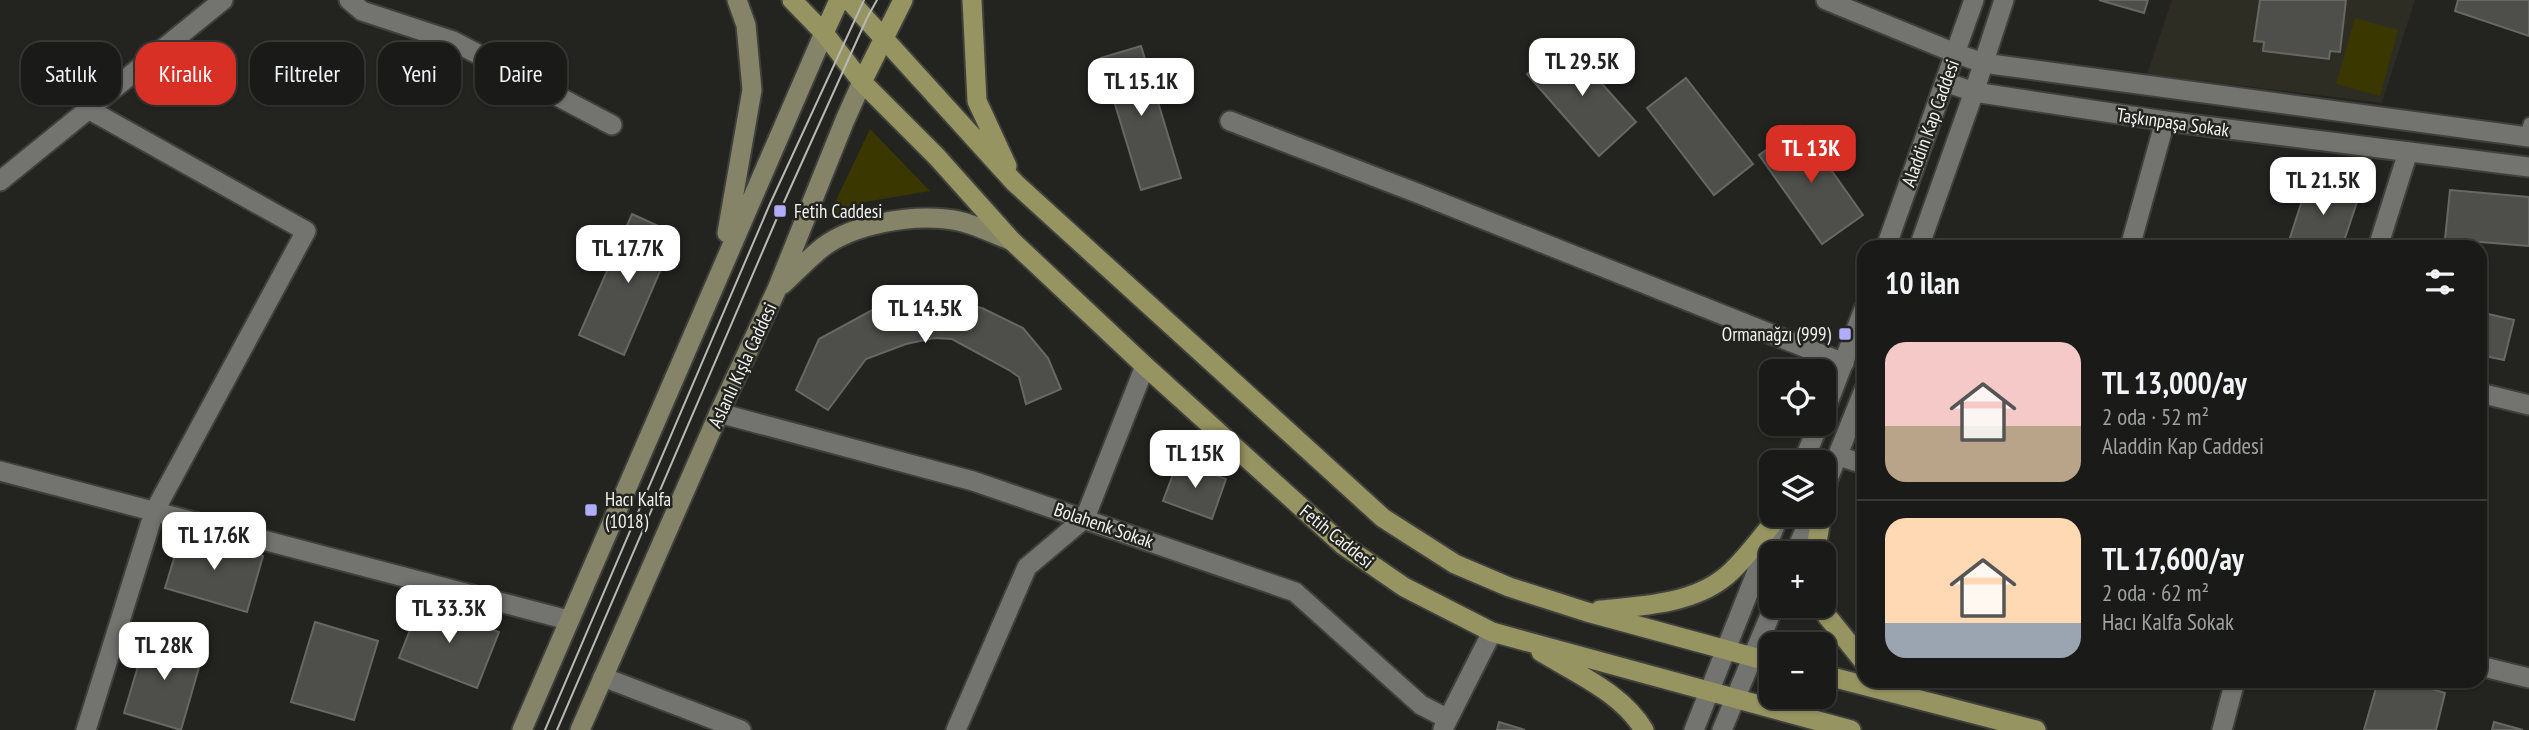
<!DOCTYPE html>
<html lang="tr">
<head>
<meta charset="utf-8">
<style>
  :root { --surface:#1a1a18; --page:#232321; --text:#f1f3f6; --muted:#9fa1a2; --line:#383837; --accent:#d93025 }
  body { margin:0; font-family:"PT Sans Narrow",sans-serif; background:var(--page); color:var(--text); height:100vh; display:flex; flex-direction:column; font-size:26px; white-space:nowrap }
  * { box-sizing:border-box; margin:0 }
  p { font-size:23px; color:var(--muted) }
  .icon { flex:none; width:38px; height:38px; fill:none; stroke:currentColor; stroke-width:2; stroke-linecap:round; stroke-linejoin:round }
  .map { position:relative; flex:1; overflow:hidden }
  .drawer { position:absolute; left:1857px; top:240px; width:630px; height:448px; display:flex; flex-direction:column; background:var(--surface); border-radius:21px; box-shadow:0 2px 5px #0004,0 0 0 2px var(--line) }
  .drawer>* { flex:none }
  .banner { position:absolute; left:21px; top:42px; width:665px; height:63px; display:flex; gap:14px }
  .controls { position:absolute; left:1759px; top:359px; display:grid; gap:14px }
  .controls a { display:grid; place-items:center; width:77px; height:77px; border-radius:14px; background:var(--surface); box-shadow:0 2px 5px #0004,0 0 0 2px var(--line); font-size:35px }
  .price { position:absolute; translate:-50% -60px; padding:0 16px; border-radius:14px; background:#fff; color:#222; font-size:23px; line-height:46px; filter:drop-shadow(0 2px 4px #0008) }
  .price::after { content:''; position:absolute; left:50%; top:42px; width:21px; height:16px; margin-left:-10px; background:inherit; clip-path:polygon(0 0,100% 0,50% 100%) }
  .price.current { background:var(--accent); color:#fff }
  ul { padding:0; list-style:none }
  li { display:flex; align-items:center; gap:21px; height:175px; padding:0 28px }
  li+li { border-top:2px solid var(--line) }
  li span { display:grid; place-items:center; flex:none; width:196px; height:140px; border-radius:21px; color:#555 }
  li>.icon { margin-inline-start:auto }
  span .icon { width:84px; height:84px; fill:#fffc; stroke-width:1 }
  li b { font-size:30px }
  h2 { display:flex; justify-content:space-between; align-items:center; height:84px; padding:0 28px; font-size:30px }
  .tag { padding:0 24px; border-radius:21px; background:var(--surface); box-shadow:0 2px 5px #0004,0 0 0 2px var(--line); font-size:24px; line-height:63px }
  .tag.current { background:var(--accent); color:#fff }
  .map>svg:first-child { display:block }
  .built { fill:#2d2d24 }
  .green { fill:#3b3700 }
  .building { fill:#4e4e4a; stroke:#676764; stroke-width:2 }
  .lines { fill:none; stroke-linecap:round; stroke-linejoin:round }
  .service-casing { stroke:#3f3f3c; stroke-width:14 }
  .minor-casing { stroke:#3f3f3c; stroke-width:23 }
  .tertiary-casing { stroke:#3f3f3c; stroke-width:23 }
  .secondary-casing { stroke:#3f3f3c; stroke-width:23 }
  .primary-casing { stroke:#3f3f3c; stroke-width:23 }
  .service { stroke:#73736f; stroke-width:10 }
  .minor { stroke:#73736f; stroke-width:19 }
  .tertiary { stroke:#73736f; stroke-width:19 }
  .secondary { stroke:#858468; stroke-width:19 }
  .primary { stroke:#969461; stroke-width:19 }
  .tram { stroke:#b7b7b4; stroke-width:2 }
  .poi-dot { fill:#b1adfa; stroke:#232320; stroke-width:2.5 }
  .labels { text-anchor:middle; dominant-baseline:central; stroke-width:5; stroke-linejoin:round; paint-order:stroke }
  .street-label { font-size:19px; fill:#f3f3f0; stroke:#232320 }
  .poi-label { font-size:19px; fill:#f3f3f0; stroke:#232320; text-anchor:start }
</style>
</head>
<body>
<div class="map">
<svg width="2529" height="730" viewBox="0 0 2529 730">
  <rect width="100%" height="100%" fill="#232320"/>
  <path class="built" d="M2172,0H2415L2382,103L2147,74Z"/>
  <path class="green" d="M2355,18L2398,30L2380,96L2336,84Z
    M870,129L930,191L865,202L828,217Z"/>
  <path class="building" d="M2099,0H2148L2144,13Z
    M2260,0H2346L2340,52L2330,51L2329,59L2263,51L2264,42L2254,41Z
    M2458,0H2529V36L2455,11Z
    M1564,41L1636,122L1599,156L1527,74Z
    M1141,46L1181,178L1141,190L1101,58Z
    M1686,78L1753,164L1714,195L1647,108Z
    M1800,126L1863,215L1822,244L1759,155Z
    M2309,179L2359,196L2342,247H2287Z
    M2450,190L2529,197V246L2445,239Z
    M632,214L676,234L624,355L579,335Z
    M930,296L982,308L1023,328L1048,358L1061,389L1026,404L1019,377L1009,370L952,339L934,338L906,344L866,359L828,410L796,390L819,339L887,302Z
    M2480,312L2514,320L2504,360L2480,355Z
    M1178,461L1226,479L1212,519L1163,501Z
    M182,532L263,556L247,612L165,588Z
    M421,602L499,632L477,688L399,658Z
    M315,622L378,641L354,720L291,702Z
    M148,633L204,650L181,730L124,713Z
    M2378,681H2405L2445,693L2436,730H2364Z
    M1499,722L1525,730H1497Z
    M2494,722L2523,730H2492Z"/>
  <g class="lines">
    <g class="service-casing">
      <path id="service" d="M2525,136L2529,123"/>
    </g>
    <g class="minor-casing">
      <path id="minor" d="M349,0L362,11L453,41L612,125
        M1826,0L1955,53
        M1230,121L1417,193L1844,363
        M0,181L223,0
        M2130,247L2165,121
        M2378,247L2408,152
        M2480,393L2529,405
        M719,413L973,481L1295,592L1421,705L1448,719
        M1838,456L1864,464
        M0,471L568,620
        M2480,666L2529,678
        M603,677L741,730
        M1443,729L1492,632
        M86,730L154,512L306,231L88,109
        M956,730L1027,567L1085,518L1145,366
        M2222,730L2235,681"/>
    </g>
    <g class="tertiary-casing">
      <path id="tertiary" d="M1955,53L1983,63L2529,137
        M1945,82L1974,92L2165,121L2529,167
        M1886,247L1974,0
        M1919,247L1974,92L2004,0
        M1824,413L1864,309
        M1803,462L1819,424
        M1824,489L1864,390
        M1795,553L1812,514
        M1694,730L1776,523
        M1722,730L1774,606"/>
    </g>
    <g class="secondary-casing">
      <path id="secondary" d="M727,233L752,90L746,25L737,0
        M783,284C796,272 809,258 823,247C854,224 908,215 946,219C969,221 991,233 1012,241
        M522,730L824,33
        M580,730L719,413L777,289L845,120L862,82"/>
    </g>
    <g class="primary-casing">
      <path id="primary" d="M792,0L824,33L862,82L937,157L1012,241L1145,366L1343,545L1404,587L1492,632L1851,730
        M849,0L1015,183L1383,518L1455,564L1509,587L1587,612L1771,662
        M972,0L977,101L1007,166
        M824,33L839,0
        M862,82L903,0
        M1824,507L1828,478
        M1815,553L1822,514
        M1822,606L1827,616L1864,662
        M1600,610C1641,606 1692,604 1725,577C1743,563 1763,534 1779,516
        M1541,652C1577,674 1622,693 1644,730
        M1824,675L2036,730"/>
    </g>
    <use href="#service" class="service"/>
    <use href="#minor" class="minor"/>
    <use href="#tertiary" class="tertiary"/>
    <use href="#secondary" class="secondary"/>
    <use href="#primary" class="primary"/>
    <path class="tram" d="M545,730L769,206L864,0
      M557,730L780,211L867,18L877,0"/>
  </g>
  <g class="poi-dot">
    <rect x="773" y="204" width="14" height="14" rx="3.5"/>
    <rect x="1838" y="327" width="14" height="14" rx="3.5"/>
    <rect x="584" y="503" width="14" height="14" rx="3.5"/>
  </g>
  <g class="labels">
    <g class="street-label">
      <text transform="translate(2173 122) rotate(8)">Taşkınpaşa Sokak</text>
      <text transform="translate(1930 123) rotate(-70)">Aladdin Kap Caddesi</text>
      <text transform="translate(742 365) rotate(-65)">Aslanlı Kışla Caddesi</text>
      <text transform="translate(1104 525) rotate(19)">Bolahenk Sokak</text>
      <text transform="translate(1337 536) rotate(39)">Fetih Caddesi</text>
    </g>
    <g class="poi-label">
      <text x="794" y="211">Fetih Caddesi</text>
      <text x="1831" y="334" text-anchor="end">Ormanağzı (999)</text>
      <text x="605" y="499">Hacı Kalfa<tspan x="605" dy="22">(1018)</tspan></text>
    </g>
  </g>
</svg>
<div class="controls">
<a><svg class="icon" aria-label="locate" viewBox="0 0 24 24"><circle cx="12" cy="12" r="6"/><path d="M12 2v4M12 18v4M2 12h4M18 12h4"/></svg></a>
<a><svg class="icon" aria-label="layers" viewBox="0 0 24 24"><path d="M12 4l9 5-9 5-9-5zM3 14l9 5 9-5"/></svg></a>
<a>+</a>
<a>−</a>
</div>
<b class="price" style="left:1582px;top:98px">TL 29.5K</b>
<b class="price" style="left:1141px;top:118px">TL 15.1K</b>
<b class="price current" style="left:1811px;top:185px">TL 13K</b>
<b class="price" style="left:2323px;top:217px">TL 21.5K</b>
<b class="price" style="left:628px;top:285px">TL 17.7K</b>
<b class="price" style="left:925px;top:345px">TL 14.5K</b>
<b class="price" style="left:1195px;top:490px">TL 15K</b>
<b class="price" style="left:214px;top:572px">TL 17.6K</b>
<b class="price" style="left:449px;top:645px">TL 33.3K</b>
<b class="price" style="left:164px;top:682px">TL 28K</b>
<div class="banner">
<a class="tag">Satılık</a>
<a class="tag current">Kiralık</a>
<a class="tag">Filtreler</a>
<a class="tag">Yeni</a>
<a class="tag">Daire</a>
</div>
<section class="drawer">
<h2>10 ilan<svg class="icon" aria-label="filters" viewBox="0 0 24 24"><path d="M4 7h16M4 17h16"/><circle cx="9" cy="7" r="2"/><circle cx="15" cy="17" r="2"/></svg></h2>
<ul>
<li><span style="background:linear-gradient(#f6c9c9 60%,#b9a48a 0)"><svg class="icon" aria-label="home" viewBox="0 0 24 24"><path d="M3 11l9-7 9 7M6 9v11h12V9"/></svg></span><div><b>TL 13,000/ay</b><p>2 oda · 52 m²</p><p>Aladdin Kap Caddesi</p></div></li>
<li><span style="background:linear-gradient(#ffd9b3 75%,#9aa5b1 0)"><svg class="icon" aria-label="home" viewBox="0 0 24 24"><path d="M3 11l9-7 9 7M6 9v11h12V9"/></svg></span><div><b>TL 17,600/ay</b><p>2 oda · 62 m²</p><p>Hacı Kalfa Sokak</p></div></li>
</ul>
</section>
</div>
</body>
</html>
